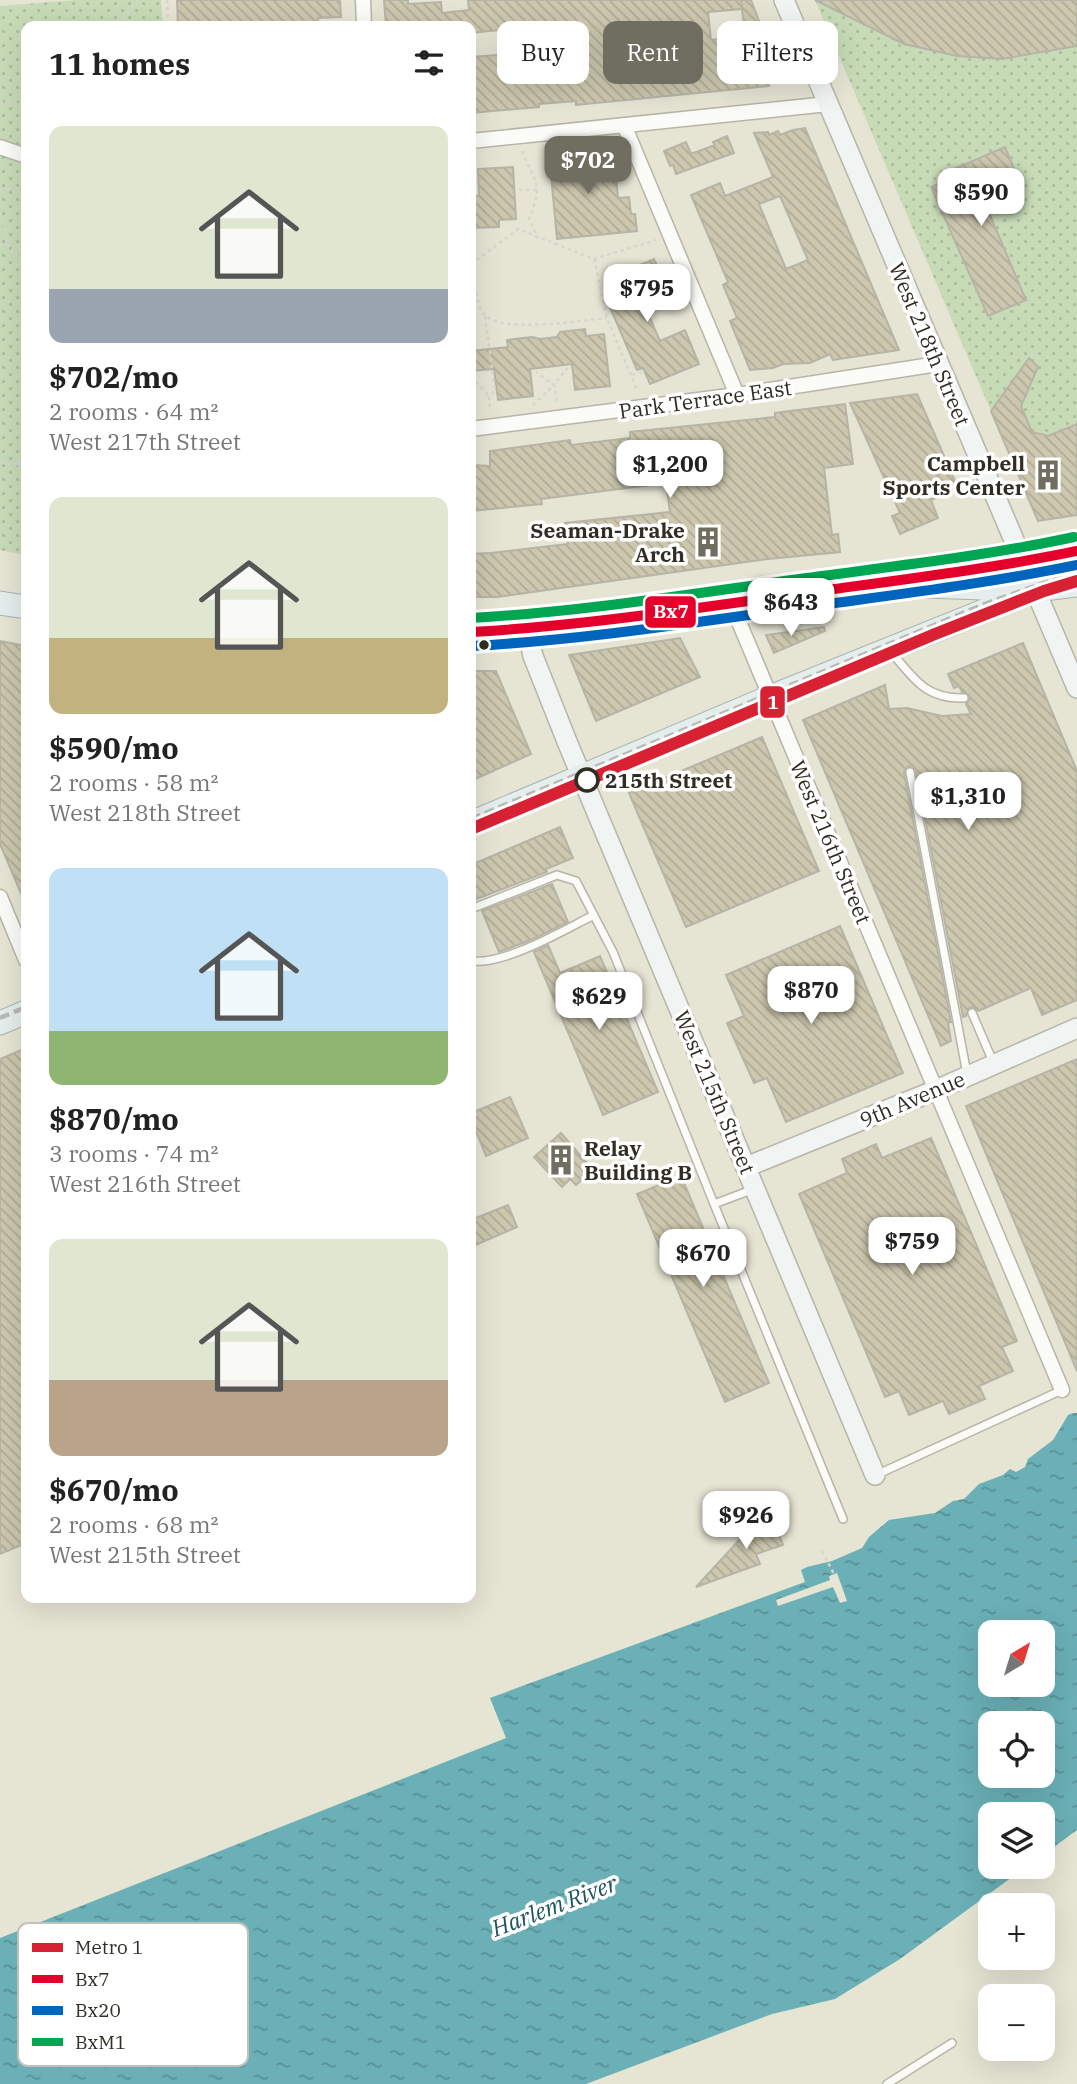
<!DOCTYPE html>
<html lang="en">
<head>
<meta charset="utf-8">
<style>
  :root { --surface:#fff; --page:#f2f2f2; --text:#222; --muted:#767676; --accent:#706e61 }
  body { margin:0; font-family:"IBM Plex Serif",serif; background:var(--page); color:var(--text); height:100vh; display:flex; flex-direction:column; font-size:26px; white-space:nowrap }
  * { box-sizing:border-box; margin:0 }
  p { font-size:23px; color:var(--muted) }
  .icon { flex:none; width:38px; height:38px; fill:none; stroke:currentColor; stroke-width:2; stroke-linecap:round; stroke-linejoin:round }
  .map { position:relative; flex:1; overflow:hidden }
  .drawer { position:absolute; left:21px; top:21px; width:455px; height:1582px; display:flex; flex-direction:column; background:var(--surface); border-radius:14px; box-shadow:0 7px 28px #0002 }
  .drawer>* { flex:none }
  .banner { position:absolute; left:497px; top:21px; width:474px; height:63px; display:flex; gap:14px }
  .needle { width:46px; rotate:38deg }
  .controls { position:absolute; left:978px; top:1620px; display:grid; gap:14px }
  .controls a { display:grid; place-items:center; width:77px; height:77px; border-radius:14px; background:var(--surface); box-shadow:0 7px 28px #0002; font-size:35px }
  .price { position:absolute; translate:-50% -60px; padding:0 16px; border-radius:14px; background:#fff; color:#222; font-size:23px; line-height:46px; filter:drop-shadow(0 2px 4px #0008) }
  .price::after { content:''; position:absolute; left:50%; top:42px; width:21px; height:16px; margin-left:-10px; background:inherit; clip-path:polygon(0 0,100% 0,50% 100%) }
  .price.selected { background:var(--accent); color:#fff }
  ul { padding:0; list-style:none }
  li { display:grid; align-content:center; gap:14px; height:371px; padding:0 28px }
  li span { display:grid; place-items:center; height:217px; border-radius:14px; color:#555 }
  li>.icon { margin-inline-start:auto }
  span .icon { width:126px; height:126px; fill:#fffc; stroke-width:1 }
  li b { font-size:30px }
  h2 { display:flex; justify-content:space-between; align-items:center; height:84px; padding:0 28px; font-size:30px }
  .pill { padding:0 24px; border-radius:14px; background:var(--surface); box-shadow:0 7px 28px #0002; font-size:24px; line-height:63px }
  .pill.selected { background:var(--accent); color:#fff }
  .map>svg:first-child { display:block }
  .park { fill:url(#park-dots) }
  .water { fill:url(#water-ripples); fill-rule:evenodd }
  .pier { fill:#e6e4d3 }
  .building { fill:url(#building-back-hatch); stroke:#b6b4a7; stroke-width:2; fill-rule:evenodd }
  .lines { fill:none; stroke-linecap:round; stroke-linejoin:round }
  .lane-casing { stroke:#b7b5a8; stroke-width:10 }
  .street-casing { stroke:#b7b5a8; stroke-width:17 }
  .secondary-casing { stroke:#b7b5a8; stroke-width:22 }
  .primary-casing { stroke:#a5b4ae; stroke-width:25 }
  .path { stroke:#d6d5d0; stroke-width:2.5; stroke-dasharray:3.5 3.5; stroke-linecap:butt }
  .lane { stroke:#fbfbf8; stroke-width:7 }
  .street { stroke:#fbfbf8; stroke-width:14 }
  .secondary { stroke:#f0f4f2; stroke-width:19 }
  .primary { stroke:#e5eeed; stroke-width:23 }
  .rail { stroke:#babab5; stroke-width:4.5; stroke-dasharray:10 5; stroke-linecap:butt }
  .bus-1-casing { stroke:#fff; stroke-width:16 }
  .bus-2-casing { stroke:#fff; stroke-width:16 }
  .bus-3-casing { stroke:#fff; stroke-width:16 }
  .bus-1 { stroke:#e4002b; stroke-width:10 }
  .bus-2 { stroke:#0065bd; stroke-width:10 }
  .bus-3 { stroke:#00a651; stroke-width:10 }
  .metro-1-casing { stroke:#fff; stroke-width:18 }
  .metro-1 { stroke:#d82233; stroke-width:12 }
  .bus-dot { fill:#302e23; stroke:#fff; stroke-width:2.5 }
  .stop-dot { fill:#fff; stroke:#302e23; stroke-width:3.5 }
  .labels { text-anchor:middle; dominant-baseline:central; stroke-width:7; stroke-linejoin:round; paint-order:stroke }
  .street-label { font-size:21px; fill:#302e23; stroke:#fff }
  .poi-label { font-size:21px; font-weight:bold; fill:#302e23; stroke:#fff; text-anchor:end }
  .stop-label { font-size:21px; font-weight:bold; fill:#302e23; stroke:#fff; text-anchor:start }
  .water-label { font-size:23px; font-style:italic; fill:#1d545d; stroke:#fff }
  .key { fill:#fff; stroke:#c1c0bd; stroke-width:2 }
  .key-label { font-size:19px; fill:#302e23 }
  .line-badge { stroke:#fff; stroke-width:2.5 }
  .badge-label { font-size:19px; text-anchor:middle; font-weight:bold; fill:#fff }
</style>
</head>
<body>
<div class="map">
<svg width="1077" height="2084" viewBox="0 0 1077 2084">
  <defs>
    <pattern id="park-dots" width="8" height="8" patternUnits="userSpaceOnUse" patternTransform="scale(1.75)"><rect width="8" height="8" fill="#c8dbb7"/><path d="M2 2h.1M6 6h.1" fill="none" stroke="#acbc9d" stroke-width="1.8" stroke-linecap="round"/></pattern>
    <pattern id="water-ripples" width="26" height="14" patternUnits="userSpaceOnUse" patternTransform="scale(1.75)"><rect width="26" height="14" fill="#6ab0b6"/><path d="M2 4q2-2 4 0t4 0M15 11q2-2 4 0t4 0" fill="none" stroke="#589094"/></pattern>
    <pattern id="building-back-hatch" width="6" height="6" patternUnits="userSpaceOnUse" patternTransform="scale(1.75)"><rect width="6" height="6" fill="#ccc7ae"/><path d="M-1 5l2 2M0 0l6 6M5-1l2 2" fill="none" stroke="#b0ab95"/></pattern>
  </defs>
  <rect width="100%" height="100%" fill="#e6e4d3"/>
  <path class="park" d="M77,0H161L163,26H26V555L0,550V6Z
    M815,0H1077V514L1038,521Z"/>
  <path class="water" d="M1073,1413H1077V1830L1043,1855V1815H990V1867H1026L900,1959L835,1999L772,2014L586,2084H0V1938L506,1738L490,1698L805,1582L801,1570L807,1567L832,1561L862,1548L869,1537L889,1520L935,1513L953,1501L964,1499L979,1484L1003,1475L1010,1469L1016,1472L1025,1467L1028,1459L1053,1440L1068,1415ZM990,1633H1043V1685H990ZM990,1724H1043V1776H990Z"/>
  <path class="pier" d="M837,1573L847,1601L840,1603L833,1587L778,1606L776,1600L830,1580L829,1576Z"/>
  <path class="building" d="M177,0H340L341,17L318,18V26H178Z
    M384,0H408V4L441,2L442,13L469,10L468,0H741L742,9L708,12L711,40L745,36L741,0H751L759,21L760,32H764L769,86L576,105V101L539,104V107L471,113V90H474L471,57L523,53L525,68L572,64L567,23L471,33V26H386Z
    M815,0H1077V46L1002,59L957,56L904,44Z
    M805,128L899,350L833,360L830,354L810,363L783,364L773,368L750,370L730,321L737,318L723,285L728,282L691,195L720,183L725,196L773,177L754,133L768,132L769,135L778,131L780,135L793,130ZM780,196L808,260L786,269L759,204Z
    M727,136L734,153L676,174L673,165L670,166L664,151L686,142L691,154L715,145L713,142Z
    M1005,147L1018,178L981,194L1026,300L988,316L931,187L958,176L954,169Z
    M608,149L609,166L615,165L618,198L629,197L631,214H635L637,231L557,239L549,154Z
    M513,167L516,219L499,220V227L471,228V196H479L478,169Z
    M654,259L668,292L643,302L660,341L685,330L699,364L650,384L643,368L637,370L606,298L613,295L606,279Z
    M585,329L586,336L604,334L610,386L575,390L572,364L530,369L533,396L498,400L494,369L471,371V351L508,347L507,340L532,337L540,339L557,337L560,332Z
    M1029,358L1038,367L1021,406L1032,432L1048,436L1077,424V515L1038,521L991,411Z
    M917,394L958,488L931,500L938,518L900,534L892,516L900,513L850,403Z
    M845,404L853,464L824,468L832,535L838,534L840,552L768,559L497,597H471V554L491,553L568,544L565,523L670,512L666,483L541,499L542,504L471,511V465L490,466V451L570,440L571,445L630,438V432L775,417V413Z
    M824,627L825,631L774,653L766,635Z
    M680,638L700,677L596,721L569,655Z
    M0,641L26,646V905L0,844Z
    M1023,643L1077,771V1000L1042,1015L1031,988L978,1011L973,1007L969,1008L966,1016L963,1017L916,771L913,767L908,766L904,773L951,1022L948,1023L951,1041L941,1046L803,720L885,685L889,709L907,708L942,716L971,714L966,704L970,699L969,695L962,692L959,686L954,688L948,674Z
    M471,671H496L531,754L471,781Z
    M762,737L819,871L686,927L629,793Z
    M560,827L573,858L546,869L547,872L471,901V865Z
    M552,884L568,922L531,940L499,952L482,911Z
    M840,926L903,1073L786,1122L767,1078L754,1083L727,1023L744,1016L726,975Z
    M548,945L560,973L600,956L658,1092L603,1115L534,952Z
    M26,1048V1543L0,1554V1059Z
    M1077,1059V1371L966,1106Z
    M510,1097L528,1138L486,1156L471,1119V1113Z
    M561,1133L587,1163L583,1167L589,1173L576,1185L570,1179L562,1187L534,1157Z
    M931,1138L1017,1341L1002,1347L1013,1371L979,1386L985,1399L949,1414L943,1401L909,1415L899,1391L885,1397L799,1194L847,1173L842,1159L876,1144L882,1158Z
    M681,1176L769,1383L725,1402L637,1194Z
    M508,1205L517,1227L471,1247V1220Z
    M773,1519L783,1545L756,1554L760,1564L696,1587L752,1526Z"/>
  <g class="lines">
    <g class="lane-casing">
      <path id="lane" d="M892,653C915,680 926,699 964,698
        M910,772L967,1074
        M471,909L557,875L576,881L613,952L714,1204L754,1189
        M471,961C505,965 562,931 594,915
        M972,1013L994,1064
        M714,1204L843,1519
        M876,1475L1062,1390
        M887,2084L952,2043"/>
    </g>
    <g class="street-casing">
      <path id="street" d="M363,0L364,26
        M624,125L737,395
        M471,141L828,104
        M0,147L26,156
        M471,429L737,395L938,364
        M731,603L1062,1390
        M0,897L26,960"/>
    </g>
    <g class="secondary-casing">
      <path id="secondary" d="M784,0L1077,688
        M527,629L533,656L568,744L875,1475
        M746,1167L936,1090L1077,1028"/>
    </g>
    <g class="primary-casing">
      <path id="primary" d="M926,586L1036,590L1077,585
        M0,603L26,607
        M471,632L527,629L731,603L1024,562L1077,551
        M471,823L770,697L1036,590
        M0,1023L26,1012"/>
    </g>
    <path class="path" d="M167,0L168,26
      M120,26L137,0
      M0,103L26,99
      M522,151C535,182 544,185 529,218L538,238
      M0,190L26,186
      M519,190H539
      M0,213L8,244
      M0,244H8L26,267
      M594,259L607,318L637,390
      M471,264L518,229L594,259L656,240
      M471,265C474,277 476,304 483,313C498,335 582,320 607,318
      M485,316L495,391L489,396L490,408
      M632,375L643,372
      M471,377L489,396
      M557,401L554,385L569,366
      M533,405L554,385L536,372
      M0,463L18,464
      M18,464L26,475
      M18,464L26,453
      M822,1551L834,1574"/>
    <use href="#lane" class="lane"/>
    <use href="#street" class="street"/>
    <use href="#secondary" class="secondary"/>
    <use href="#primary" class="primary"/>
    <path class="rail" d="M471,819L934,625L987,603L1077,571
      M0,1018L26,1007"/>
    <g class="bus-1-casing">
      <path id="bus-1" d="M471,632C581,626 690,609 798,594C891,581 985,570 1077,551"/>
    </g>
    <g class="bus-2-casing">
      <path id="bus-2" d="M472,646C581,640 690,623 799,608C892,595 985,584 1077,565"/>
    </g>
    <g class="bus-3-casing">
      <path id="bus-3" d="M471,618C578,612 685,595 792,580C886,567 981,557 1074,537"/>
    </g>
    <use href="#bus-1" class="bus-1"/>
    <use href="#bus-2" class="bus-2"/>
    <use href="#bus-3" class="bus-3"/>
    <g class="metro-1-casing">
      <path id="metro-1" d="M471,829L935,634L1044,591L1077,581"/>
    </g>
    <use href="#metro-1" class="metro-1"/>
  </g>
  <defs>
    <g id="building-bare" transform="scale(2.415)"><path d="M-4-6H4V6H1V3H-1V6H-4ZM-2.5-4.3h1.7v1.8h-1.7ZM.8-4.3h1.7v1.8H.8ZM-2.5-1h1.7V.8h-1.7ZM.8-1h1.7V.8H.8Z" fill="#706e61" stroke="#fff" stroke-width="2.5" paint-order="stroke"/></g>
  </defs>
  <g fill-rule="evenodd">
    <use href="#building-bare" x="1048" y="475"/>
    <use href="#building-bare" x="708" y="542"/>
    <use href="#building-bare" x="561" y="1160"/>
  </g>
  <circle class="bus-dot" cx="484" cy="645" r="6"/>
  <circle class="stop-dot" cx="587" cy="780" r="11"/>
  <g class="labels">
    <g class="street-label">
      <text transform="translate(930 344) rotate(67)">West 218th Street</text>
      <text transform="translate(705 399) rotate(-8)">Park Terrace East</text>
      <text transform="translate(831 842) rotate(67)">West 216th Street</text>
      <text transform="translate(715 1092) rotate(67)">West 215th Street</text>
      <text transform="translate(912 1099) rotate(-23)">9th Avenue</text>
    </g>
    <g class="poi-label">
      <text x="1025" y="463">Campbell<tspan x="1025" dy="24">Sports Center</tspan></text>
      <text x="685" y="530">Seaman-Drake<tspan x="685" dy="24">Arch</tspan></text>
      <text x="584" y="1148" text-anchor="start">Relay<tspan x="584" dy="24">Building B</tspan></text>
    </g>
    <g class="stop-label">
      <text x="605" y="780">215th Street</text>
    </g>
    <g class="water-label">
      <text transform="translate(554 1905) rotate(-21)">Harlem River</text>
    </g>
  </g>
  <rect x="18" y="1923" width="230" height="143" rx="10" class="key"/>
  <rect x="32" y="1943" width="31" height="9" fill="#d82233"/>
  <rect x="32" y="1975" width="31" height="8" fill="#e4002b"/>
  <rect x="32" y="2006" width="31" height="9" fill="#0065bd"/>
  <rect x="32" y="2038" width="31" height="8" fill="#00a651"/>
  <g class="key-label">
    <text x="75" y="1954">Metro 1</text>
    <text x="75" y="1986">Bx7</text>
    <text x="75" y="2017">Bx20</text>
    <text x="75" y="2049">BxM1</text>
  </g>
  <g class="line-badge">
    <rect x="644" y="595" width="53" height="34" rx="7" fill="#e4002b"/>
    <rect x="759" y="685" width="27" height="34" rx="7" fill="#d82233"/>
  </g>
  <g class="badge-label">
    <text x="671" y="618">Bx7</text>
    <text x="773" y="709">1</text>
  </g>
</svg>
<div class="controls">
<a><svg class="needle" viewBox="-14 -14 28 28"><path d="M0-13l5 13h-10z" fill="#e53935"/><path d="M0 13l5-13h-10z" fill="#767676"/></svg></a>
<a><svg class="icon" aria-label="locate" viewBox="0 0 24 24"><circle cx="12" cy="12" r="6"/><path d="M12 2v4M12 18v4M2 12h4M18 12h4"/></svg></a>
<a><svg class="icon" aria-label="layers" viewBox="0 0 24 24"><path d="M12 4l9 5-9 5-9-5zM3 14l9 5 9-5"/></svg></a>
<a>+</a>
<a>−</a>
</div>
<b class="price selected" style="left:588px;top:196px">$702</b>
<b class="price" style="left:981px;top:228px">$590</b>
<b class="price" style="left:647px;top:324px">$795</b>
<b class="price" style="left:670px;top:500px">$1,200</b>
<b class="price" style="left:791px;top:638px">$643</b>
<b class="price" style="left:968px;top:832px">$1,310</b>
<b class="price" style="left:811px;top:1026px">$870</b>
<b class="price" style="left:599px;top:1032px">$629</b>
<b class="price" style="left:912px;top:1277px">$759</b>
<b class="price" style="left:703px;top:1289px">$670</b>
<b class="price" style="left:746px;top:1551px">$926</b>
<div class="banner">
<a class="pill">Buy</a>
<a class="pill selected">Rent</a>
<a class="pill">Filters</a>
</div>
<section class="drawer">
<h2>11 homes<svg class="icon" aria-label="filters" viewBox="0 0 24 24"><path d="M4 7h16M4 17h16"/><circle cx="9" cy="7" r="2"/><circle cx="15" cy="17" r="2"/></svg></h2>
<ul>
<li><span style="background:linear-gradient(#dfe7d0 75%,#9aa5b1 0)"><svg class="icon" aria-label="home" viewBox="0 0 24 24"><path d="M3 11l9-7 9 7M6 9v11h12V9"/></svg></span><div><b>$702/mo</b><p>2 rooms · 64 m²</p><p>West 217th Street</p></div></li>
<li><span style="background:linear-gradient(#dfe7d0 65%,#c2b280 0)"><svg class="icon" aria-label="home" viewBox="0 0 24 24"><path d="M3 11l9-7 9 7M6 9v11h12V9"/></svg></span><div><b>$590/mo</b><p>2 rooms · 58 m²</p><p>West 218th Street</p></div></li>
<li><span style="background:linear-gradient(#bfe0f5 75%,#8fb573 0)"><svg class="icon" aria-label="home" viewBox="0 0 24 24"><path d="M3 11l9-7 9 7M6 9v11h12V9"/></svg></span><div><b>$870/mo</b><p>3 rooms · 74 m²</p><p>West 216th Street</p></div></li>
<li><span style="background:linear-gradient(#dfe7d0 65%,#b9a48a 0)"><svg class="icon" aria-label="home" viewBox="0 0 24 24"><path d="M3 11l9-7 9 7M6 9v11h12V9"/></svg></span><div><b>$670/mo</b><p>2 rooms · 68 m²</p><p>West 215th Street</p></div></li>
</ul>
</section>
</div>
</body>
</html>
